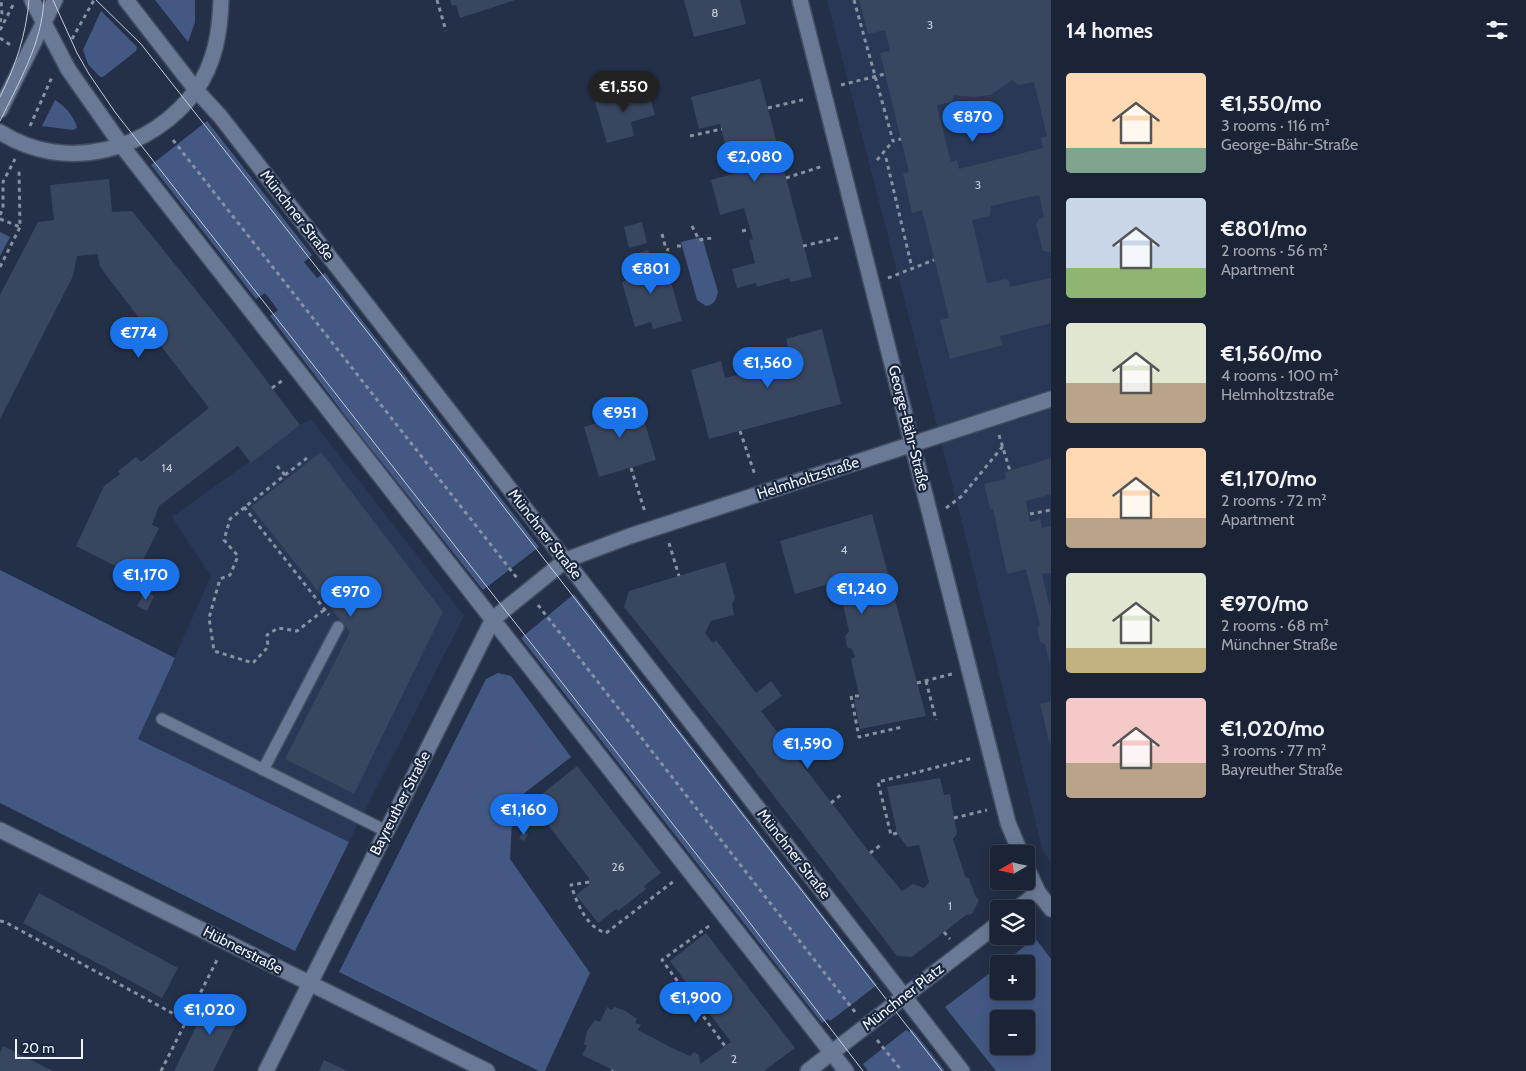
<!DOCTYPE html>
<html lang="en">
<head>
<meta charset="utf-8">
<style>
  :root { --surface:#1b2436; --page:#283042; --text:#f1f3f6; --muted:#a0a4ad; --line:#394151; --accent:#1a73e8 }
  body { margin:0; font-family:Cabin,sans-serif; background:var(--page); color:var(--text); height:100vh; display:flex; flex-direction:column; font-size:19px; white-space:nowrap }
  * { box-sizing:border-box; margin:0 }
  p { font-size:16px; color:var(--muted) }
  .icon { flex:none; width:28px; height:28px; fill:none; stroke:currentColor; stroke-width:2; stroke-linecap:round; stroke-linejoin:round }
  .map { position:relative; flex:1; overflow:hidden }
  .panel { display:flex; flex-direction:column; background:var(--surface); width:475px }
  .panel>* { flex:none }
  .needle { width:32px; rotate:261deg }
  .controls { position:absolute; left:990px; top:845px; display:grid; gap:10px }
  .controls a { display:grid; place-items:center; width:45px; height:45px; border-radius:5px; background:var(--surface); box-shadow:0 2px 12px #0003,0 0 0 1px var(--line); font-size:25px }
  .scale { position:absolute; left:15px; bottom:12px; width:68px; box-sizing:border-box; padding-left:5px; border:2px solid #eef4fd; border-top:0; font-size:14px; line-height:18px; white-space:nowrap; color:#eef4fd; -webkit-text-stroke:4px #1a263d; paint-order:stroke }
  .price { position:absolute; translate:-50% -42px; padding:0 11px; border-radius:18px; background:var(--accent); color:#fff; font-size:16px; line-height:32px; filter:drop-shadow(0 1px 2px #0008) }
  .price::after { content:''; position:absolute; left:50%; top:30px; width:15px; height:11px; margin-left:-8px; background:inherit; clip-path:polygon(0 0,100% 0,50% 100%) }
  .price.on { background:#222; color:#fff }
  ul { padding:0; list-style:none }
  li { display:flex; align-items:center; gap:15px; height:125px; padding:0 15px }
  li span { display:grid; place-items:center; flex:none; width:140px; height:100px; border-radius:5px; color:#555 }
  li>.icon { margin-inline-start:auto }
  span .icon { width:60px; height:60px; fill:#fffc; stroke-width:1 }
  li b { font-size:21px }
  h2 { display:flex; justify-content:space-between; align-items:center; height:60px; padding:0 15px; font-size:21px }
  main { display:flex; flex:1; min-height:0 }
  .map>svg:first-child { display:block }
  .built { fill:#283856 }
  .green { fill:#435984; fill-rule:evenodd }
  .building { fill:#39465f; fill-rule:evenodd }
  .lines { fill:none; stroke-linecap:round; stroke-linejoin:round }
  .lane-casing { stroke:#424d60; stroke-width:14 }
  .street-casing { stroke:#424d60; stroke-width:18 }
  .secondary-casing { stroke:#424d60; stroke-width:18 }
  .path { stroke:#8891a2; stroke-width:3; stroke-dasharray:4 4; stroke-linecap:butt }
  .lane { stroke:#6a7995; stroke-width:11 }
  .street { stroke:#6a7995; stroke-width:15 }
  .secondary { stroke:#6a7995; stroke-width:15 }
  .tram { stroke:#c4ccd8; stroke-width:1 }
  .labels { text-anchor:middle; dominant-baseline:central; stroke-width:4.5; stroke-linejoin:round; paint-order:stroke }
  .number-label { font-size:12px; fill:#c1c8d6 }
  .street-label { font-size:15px; fill:#eef4fd; stroke:#1a263d }
</style>
</head>
<body>
<main>
<div class="map">
<svg width="1051" height="1071" viewBox="0 0 1051 1071">
  <rect width="100%" height="100%" fill="#243048"/>
  <path class="built" d="M827,0H1051V862L1043,852L958,507Z
    M311,419L464,616L349,842L138,739L211,576L172,517L300,425Z"/>
  <path class="green" d="M155,0H195V22L188,42Z
    M101,11L137,47L136,51L103,77H100L88,64L83,50Z
    M55,100C64,105 75,117 77,128L73,130L42,126Z
    M207,121L312,255L304,262L317,278L325,273L539,547L483,590L360,435L270,316L278,310L265,293L256,299L151,165Z
    M0,232L10,237L0,256Z
    M702,237L718,292C716,300 714,305 706,306L697,300L681,242Z
    M0,570L175,658L138,739L349,842L295,951L0,803Z
    M574,594L877,985L830,1021L828,1019L822,1023L521,638Z
    M498,673L511,676L571,757L513,802L510,859L590,973L545,1071H539L339,972L486,679Z
    M1035,938L1051,959V1071H996L945,1007L999,966V991H1026V964H1002ZM999,1019H1026V1046H999Z
    M912,1029L945,1071H868L863,1064L906,1030L909,1032Z"/>
  <path class="building" d="M450,0H515L460,18L456,5L452,6Z
    M684,0H740L746,24L694,37Z
    M859,0H1051V252L1043,251L1036,224L1038,220L1044,217L1039,195L991,206L990,216L972,220L987,283L1006,279L1009,281L1010,287L1051,278V323L1000,336L1003,345L950,359L940,320L949,318L922,210L912,213L903,173L909,172L880,53L890,51L885,30L868,34ZM1012,80L1018,85L1034,82L1047,136L1041,138L1043,148L959,169L957,160L951,162L937,105L952,102L954,95L974,97L991,95Z
    M760,79L812,277L791,282L789,278L757,287L756,283L737,288L732,269L755,263L749,240L753,239L744,208L720,215L711,180L733,174L720,124L699,129L691,97Z
    M647,86L655,115L631,122L634,136L607,143L595,102Z
    M109,179L112,212L132,211L232,335L300,425L251,463L238,446L159,506L152,525L159,528L135,576L76,546L104,486L120,474L118,471L136,457L141,462L209,408L106,275L100,266L97,254L77,256L73,276L0,419V295L38,222L54,220L50,185Z
    M642,222L647,243L629,248L624,227Z
    M648,250L655,272L667,268L682,321L653,329L651,322L635,327L622,282L638,277L632,255Z
    M822,329L841,404L709,439L691,370L721,361L725,378L792,361L786,339Z
    M637,397L656,460L599,477L584,427L603,421L599,409Z
    M321,452L443,612L354,794L285,759L350,632L251,507Z
    M1051,458V494L1026,501L1030,522L1040,519L1042,528L1051,526V573L1042,574L1049,605H1051L1050,665L1045,644L1040,642L1037,629L1040,625L1026,569L1007,574L993,509H990L984,484L1006,479L1005,472Z
    M872,514L926,716L860,729L854,699H860L851,659L855,657L852,649L847,647L845,636L849,632L838,581L795,594L780,541Z
    M725,562L735,598L732,604L734,615L711,621L705,633L713,643L716,640L756,693L771,681L782,696L761,711L870,853L902,891L913,884L924,888L929,882L919,845L907,847L897,833L887,787L940,778L944,795L950,794L957,834L953,839L965,876L969,879L975,895L979,900L972,914L966,915L912,957L897,956L734,744L624,607L629,591Z
    M145,591L154,596L147,611L137,606Z
    M1051,701V745H1050L1040,704Z
    M577,766L661,873L644,886L646,889L618,911L616,909L598,923L576,895L589,885V878L531,803Z
    M523,831L528,834L524,841L519,838Z
    M39,893L178,968L162,998L23,923Z
    M706,933L795,1048L764,1071H615L582,1055L587,1046L584,1044L587,1031L595,1020L600,1022L607,1007L612,1010L614,1007L626,1011L637,1019L635,1023L641,1025L638,1030L672,1048L690,1056L694,1052L699,1055L700,1064L731,1042L670,961Z
    M213,993L244,1009L213,1071H174Z
    M3,1046L53,1071H0V1053Z
    M324,1060L348,1071H319Z"/>
  <g class="lines">
    <g class="lane-casing">
      <path id="lane" d="M162,719L386,831
        M263,770L338,627"/>
    </g>
    <g class="street-casing">
      <path id="street" d="M800,0L1008,823L1021,854
        M0,132C65,174 152,151 196,90C215,63 220,32 221,0
        M0,830L487,1071
        M1026,866L1038,892L1051,909
        M1017,909L1038,892
        M266,1071L493,619L566,560L630,536L1051,399
        M808,1071L999,923"/>
    </g>
    <g class="secondary-casing">
      <path id="secondary" d="M32,0L68,69L122,146L846,1071
        M126,0L196,90L220,116L962,1071
        M0,110L55,0"/>
    </g>
    <path class="path" d="M437,0L446,31
      M854,0L893,141L901,139
      M0,22L2,14L1,0
      M0,30L14,3
      M0,38L12,46
      M72,39L94,0
      M841,85L885,74
      M768,108L806,99
      M30,126L52,77
      M690,136L722,129
      M173,140L517,578
      M886,158L912,268
      M877,160L893,141
      M786,178L823,166
      M0,215L3,208V182L15,159
      M0,219L20,227
      M692,226L699,240L712,238
      M742,231L747,230
      M662,234L666,249L669,250
      M677,246H682
      M803,246L842,237
      M0,267L20,227L19,169
      M888,278L934,260
      M272,388L283,380
      M740,431L755,475
      M999,435L1010,471
      M277,466L285,475L230,519L224,540L238,556L230,575L220,579L209,618L214,651L253,663L268,647L267,635L278,628L297,631L324,610
      M631,468L645,512
      M285,475L307,458
      M244,507L329,615
      M946,508L962,496L1003,446
      M1030,514L1051,510
      M669,543L679,576
      M538,605L855,1012
      M926,681L936,720
      M917,683L952,674
      M859,696H851L859,737L902,727
      M791,753L802,743
      M831,803L842,794
      M954,818L987,810
      M897,833L891,835L878,782L973,758
      M870,853L882,844
      M589,882L571,885C577,903 586,927 606,933L674,881
      M0,921L5,922L196,1026
      M709,926L662,960L725,1046
      M944,932L950,939
      M877,1040L902,1071
      M161,1071L218,958
      M612,1071L613,1070"/>
    <use href="#lane" class="lane"/>
    <use href="#street" class="street"/>
    <use href="#secondary" class="secondary"/>
    <path class="tram" d="M53,0L77,53L89,74L115,112L737,906L863,1071
      M96,0L141,44L391,362L942,1071
      M0,97C16,65 26,35 29,0
      M0,121C19,82 42,43 44,0"/>
  </g>
  <g class="labels">
    <g class="number-label">
      <text x="715" y="12">8</text>
      <text x="930" y="24">3</text>
      <text x="978" y="184">3</text>
      <text x="167" y="467">14</text>
      <text x="844" y="549">4</text>
      <text x="618" y="866">26</text>
      <text x="950" y="905">1</text>
      <text x="734" y="1058">2</text>
    </g>
    <g class="street-label">
      <text transform="translate(297 215) rotate(52)">Münchner Straße</text>
      <text transform="translate(909 428) rotate(76)">George-Bähr-Straße</text>
      <text transform="translate(808 478) rotate(-18)">Helmholtzstraße</text>
      <text transform="translate(545 534) rotate(52)">Münchner Straße</text>
      <text transform="translate(400 803) rotate(-63)">Bayreuther Straße</text>
      <text transform="translate(794 854) rotate(52)">Münchner Straße</text>
      <text transform="translate(243 950) rotate(27)">Hübnerstraße</text>
      <text transform="translate(903 997) rotate(-38)">Münchner Platz</text>
    </g>
  </g>
</svg>
<div class="controls">
<a><svg class="needle" viewBox="-14 -14 28 28"><path d="M0-13l5 13h-10z" fill="#e53935"/><path d="M0 13l5-13h-10z" fill="#a0a4ad"/></svg></a>
<a><svg class="icon" aria-label="layers" viewBox="0 0 24 24"><path d="M12 4l9 5-9 5-9-5zM3 14l9 5 9-5"/></svg></a>
<a>+</a>
<a>−</a>
</div>
<div class="scale">20 m</div>
<b class="price on" style="left:624px;top:113px">€1,550</b>
<b class="price" style="left:973px;top:143px">€870</b>
<b class="price" style="left:755px;top:183px">€2,080</b>
<b class="price" style="left:651px;top:295px">€801</b>
<b class="price" style="left:139px;top:359px">€774</b>
<b class="price" style="left:768px;top:389px">€1,560</b>
<b class="price" style="left:620px;top:439px">€951</b>
<b class="price" style="left:146px;top:601px">€1,170</b>
<b class="price" style="left:862px;top:615px">€1,240</b>
<b class="price" style="left:351px;top:618px">€970</b>
<b class="price" style="left:808px;top:770px">€1,590</b>
<b class="price" style="left:524px;top:836px">€1,160</b>
<b class="price" style="left:696px;top:1024px">€1,900</b>
<b class="price" style="left:210px;top:1036px">€1,020</b>
</div>
<section class="panel">
<h2>14 homes<svg class="icon" aria-label="filters" viewBox="0 0 24 24"><path d="M4 7h16M4 17h16"/><circle cx="9" cy="7" r="2"/><circle cx="15" cy="17" r="2"/></svg></h2>
<ul>
<li><span style="background:linear-gradient(#ffd9b3 75%,#7fa58c 0)"><svg class="icon" aria-label="home" viewBox="0 0 24 24"><path d="M3 11l9-7 9 7M6 9v11h12V9"/></svg></span><div><b>€1,550/mo</b><p>3 rooms · 116 m²</p><p>George-Bähr-Straße</p></div></li>
<li><span style="background:linear-gradient(#c9d6e8 70%,#8fb573 0)"><svg class="icon" aria-label="home" viewBox="0 0 24 24"><path d="M3 11l9-7 9 7M6 9v11h12V9"/></svg></span><div><b>€801/mo</b><p>2 rooms · 56 m²</p><p>Apartment</p></div></li>
<li><span style="background:linear-gradient(#dfe7d0 60%,#b9a48a 0)"><svg class="icon" aria-label="home" viewBox="0 0 24 24"><path d="M3 11l9-7 9 7M6 9v11h12V9"/></svg></span><div><b>€1,560/mo</b><p>4 rooms · 100 m²</p><p>Helmholtzstraße</p></div></li>
<li><span style="background:linear-gradient(#ffd9b3 70%,#b9a48a 0)"><svg class="icon" aria-label="home" viewBox="0 0 24 24"><path d="M3 11l9-7 9 7M6 9v11h12V9"/></svg></span><div><b>€1,170/mo</b><p>2 rooms · 72 m²</p><p>Apartment</p></div></li>
<li><span style="background:linear-gradient(#dfe7d0 75%,#c2b280 0)"><svg class="icon" aria-label="home" viewBox="0 0 24 24"><path d="M3 11l9-7 9 7M6 9v11h12V9"/></svg></span><div><b>€970/mo</b><p>2 rooms · 68 m²</p><p>Münchner Straße</p></div></li>
<li><span style="background:linear-gradient(#f6c9c9 65%,#b9a48a 0)"><svg class="icon" aria-label="home" viewBox="0 0 24 24"><path d="M3 11l9-7 9 7M6 9v11h12V9"/></svg></span><div><b>€1,020/mo</b><p>3 rooms · 77 m²</p><p>Bayreuther Straße</p></div></li>
</ul>
</section>
</main>
</body>
</html>
